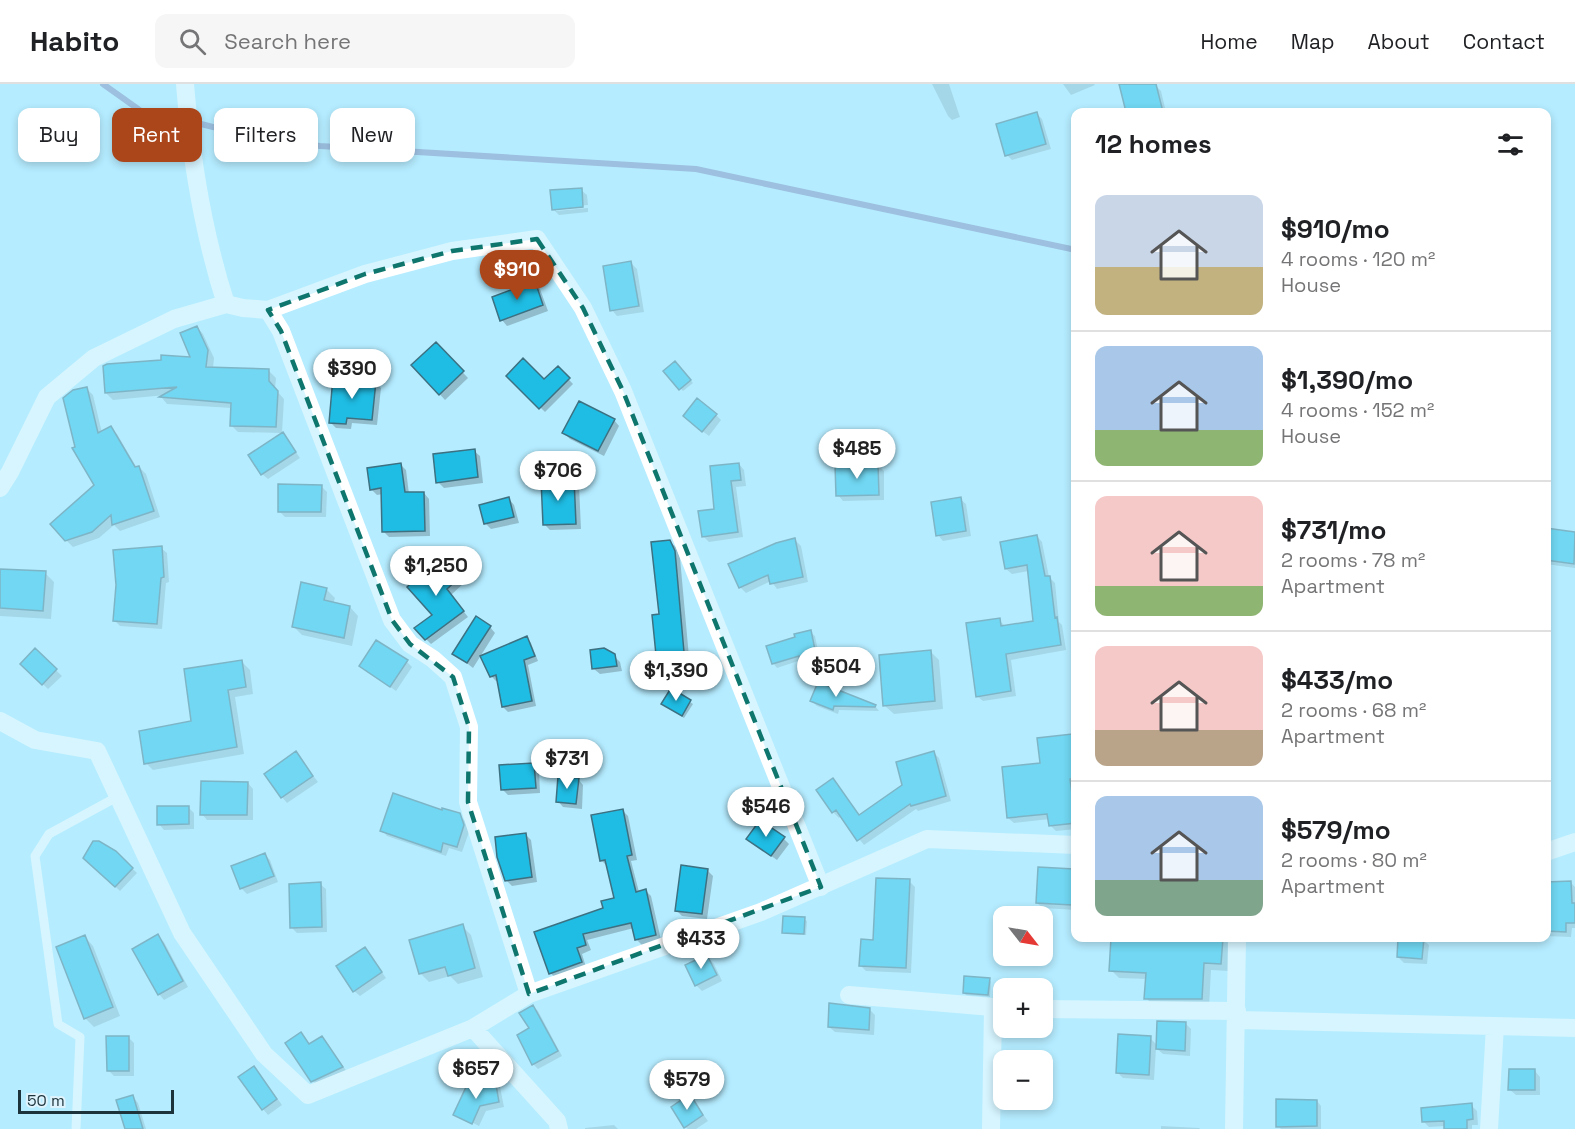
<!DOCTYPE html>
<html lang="en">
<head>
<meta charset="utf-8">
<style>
  :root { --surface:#fff; --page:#f6f6f6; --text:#202124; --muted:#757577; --line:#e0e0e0; --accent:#ab461b }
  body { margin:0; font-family:"Space Grotesk",sans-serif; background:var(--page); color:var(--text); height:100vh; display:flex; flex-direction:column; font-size:22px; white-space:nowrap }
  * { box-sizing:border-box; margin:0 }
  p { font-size:20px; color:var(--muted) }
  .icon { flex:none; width:33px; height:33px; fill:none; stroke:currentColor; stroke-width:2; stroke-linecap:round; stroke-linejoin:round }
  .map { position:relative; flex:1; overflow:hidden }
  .sheet { position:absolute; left:1071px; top:24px; width:480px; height:834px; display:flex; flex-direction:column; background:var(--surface); border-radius:12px; box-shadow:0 3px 9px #0003 }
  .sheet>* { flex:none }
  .banner { position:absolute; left:18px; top:24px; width:570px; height:54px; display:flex; gap:12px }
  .needle { width:39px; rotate:121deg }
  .tools { position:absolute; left:993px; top:822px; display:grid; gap:12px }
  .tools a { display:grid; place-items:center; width:60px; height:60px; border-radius:12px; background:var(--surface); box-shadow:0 3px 9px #0003; font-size:30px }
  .scale { position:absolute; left:18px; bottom:15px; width:156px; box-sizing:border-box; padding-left:6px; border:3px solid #1d333b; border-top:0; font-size:16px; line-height:21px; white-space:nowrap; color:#1d333b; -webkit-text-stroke:4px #def3fb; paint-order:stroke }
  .price { position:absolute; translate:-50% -51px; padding:0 14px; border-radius:21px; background:#fff; color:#222; font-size:20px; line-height:39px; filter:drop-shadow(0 2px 3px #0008) }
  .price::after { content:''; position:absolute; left:50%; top:36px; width:18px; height:14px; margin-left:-9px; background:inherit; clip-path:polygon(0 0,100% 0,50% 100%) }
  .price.on { background:var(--accent); color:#fff }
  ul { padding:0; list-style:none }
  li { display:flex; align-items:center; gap:18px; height:150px; padding:0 24px }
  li+li { border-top:2px solid var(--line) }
  li span { display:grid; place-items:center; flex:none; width:168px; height:120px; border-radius:12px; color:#555 }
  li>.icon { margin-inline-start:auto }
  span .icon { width:72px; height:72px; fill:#fffc; stroke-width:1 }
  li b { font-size:26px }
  h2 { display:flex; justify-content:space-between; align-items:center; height:72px; padding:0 24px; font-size:26px }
  .tag { padding:0 21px; border-radius:12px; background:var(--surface); box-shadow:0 3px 9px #0003; font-size:21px; line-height:54px }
  .tag.on { background:var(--accent); color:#fff }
  header { display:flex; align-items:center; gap:36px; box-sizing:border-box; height:84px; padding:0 30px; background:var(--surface); border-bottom:2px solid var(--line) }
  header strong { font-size:28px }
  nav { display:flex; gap:33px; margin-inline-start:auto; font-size:21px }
  .search { width:420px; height:54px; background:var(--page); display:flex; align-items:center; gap:15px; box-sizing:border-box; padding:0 21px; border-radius:12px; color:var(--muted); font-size:22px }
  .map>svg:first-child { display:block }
  .shadow { fill:#0003 }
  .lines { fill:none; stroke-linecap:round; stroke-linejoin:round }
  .stream { stroke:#8089bb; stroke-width:6 }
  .building { fill:#1fbce3; stroke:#3d7182; stroke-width:1.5 }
  .lane { stroke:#fff; stroke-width:9 }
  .street { stroke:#fff; stroke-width:18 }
  .marked { fill:none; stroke:#0f766e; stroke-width:4.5; stroke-dasharray:12 8; stroke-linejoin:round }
</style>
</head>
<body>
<header>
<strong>Habito</strong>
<div class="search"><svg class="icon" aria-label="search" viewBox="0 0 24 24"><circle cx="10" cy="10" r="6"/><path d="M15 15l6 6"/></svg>Search here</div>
<nav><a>Home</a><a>Map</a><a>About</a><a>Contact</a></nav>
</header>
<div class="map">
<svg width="1575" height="1045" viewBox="0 0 1575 1045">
  <rect width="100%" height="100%" fill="#b5ecff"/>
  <path class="shadow" d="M932,0H949L960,33L952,36L948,32Z
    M1063,0H1094L1095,1L1071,11Z
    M1156,2L1161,7L1166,28H1127L1123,9Z
    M1037,30L1042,35L1051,65L1012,76L1007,71Z
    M581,106L587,111L588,121L556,124V127L588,124V128L559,131L553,125Z
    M631,179L637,185L644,228L617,232L612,226Z
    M534,199L540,205L548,227L507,242L502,236Z
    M197,243L203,250L214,274L213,285L269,287L276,294L275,305L284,315L282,349L238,348L231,341L232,324L167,320L162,314L166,311L113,316L106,309L193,275Z
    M436,260L468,294L445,316L413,281Z
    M675,279L693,299L683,307L665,287Z
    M558,284L573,300L545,328L508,292L544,297Z
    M375,298L381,304L377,341L352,339L351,345L336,344L330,338Z
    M86,304L93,311L102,349L110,344L117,350L137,384L139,383L146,390L160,433L120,447L114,441L99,454L73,463L66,456L96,401L76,363Z
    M716,331L721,336L709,352L690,338Z
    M614,336L619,342L604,372L570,355L564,349Z
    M283,350L300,374L268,395L262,390Z
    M474,367L480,372L483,399L444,404L438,398Z
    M400,380L406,386L409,410L424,409L429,415L430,452L389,453L384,448L383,410L377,411L371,405Z
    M739,380L744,386L746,402L736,403L743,453L709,458L703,452Z
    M878,381L884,387V416L843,417L838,411Z
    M573,395L579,401L581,445L550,446L545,441Z
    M321,402L327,408L326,433H285L279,427Z
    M509,415L514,421L519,439L491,445L486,440Z
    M960,415L966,420L971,452L943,457L938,451Z
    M1546,446L1575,450V484L1546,480Z
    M1037,452L1042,458L1049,493L1055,499L1059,538L1062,541L1066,566L1011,576L1016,612L983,617L977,612L999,536L1005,542L1034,538L1029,487L1012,490L1006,485Z
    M795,456L801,462L808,498L777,505L771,497L746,509L740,503Z
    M670,458L676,463L680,474L689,573L663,576L657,570Z
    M161,464L167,469L169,498L166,499L162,545L120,542L114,536Z
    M440,474L464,499L451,511L468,533L431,560L426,555L434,531Z
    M0,486L45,489L54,498L51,535L0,532Z
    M326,505L335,514L333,520L350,523L358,532L352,562L302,551L293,542Z
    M490,543L495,549L473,584L454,569Z
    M810,548L815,552L821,581L806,584L801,576L777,584L773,579Z
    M527,554L531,559L538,577L528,581L536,622L508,628L503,623L498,597H496L492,593L482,573Z
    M35,566L62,592L48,605L22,580Z
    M930,567L939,576L943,625L894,630L885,622Z
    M614,572L620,578L622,587L600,590L594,585Z
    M242,578L250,586L253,610L235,613L244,670L153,686L146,679L192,639Z
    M407,578L412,583L396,607L361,582Z
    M671,606L693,620L684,634L665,622Z
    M812,617L875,622L879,627L839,626L838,630L817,622Z
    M1071,652L1076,656V745L1056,747L1050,741V735L1014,739L1008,734L1041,681Z
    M296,669L318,698L287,719L282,713Z
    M934,669L939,674L951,717L918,727L916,725L864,761L841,732L839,734L833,728V696L860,732L904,702Z
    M534,681L539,687L540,709L508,711L502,705Z
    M578,695L583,701L582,725L563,723L558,717Z
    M248,699L253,705V736H207L202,730Z
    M188,723L194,729V745L164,746L159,740Z
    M623,727L628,732L637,776L631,777L639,808L646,807L651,812L661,856L642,861L637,856L634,844L587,856L591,866L582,870L586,883L556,894L550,889L536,849L604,825L616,815L607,782L602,777Z
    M443,728L459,731L465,737L469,748L462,768L449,764L446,772L387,752L382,746Z
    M526,751L531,756L537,798L512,802L506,796Z
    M784,755L789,760L777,776L754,760Z
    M115,768L137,789L120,807L85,774Z
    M264,770L270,776L278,798L247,810L241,804Z
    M707,786L713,792L707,835L682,832L677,827Z
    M1074,786L1076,788V826L1043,824L1037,819Z
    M909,797L915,803L911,889L866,887L860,881Z
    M1546,799H1571L1575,803V844H1572L1571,853L1546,852Z
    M320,800L326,805L327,848L297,849L292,844Z
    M804,835L807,837L806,851L786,850L783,848Z
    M462,842L471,851L483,893L458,900L450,892L429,898L421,890L411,857Z
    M158,852L164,858L188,903L164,916L159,910Z
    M85,853L93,862L120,932L94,943L85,934Z
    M1113,854H1226L1230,858L1229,887L1211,886L1209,923L1154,922L1146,914L1147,895L1119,894L1111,886Z
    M1503,854H1534V857L1505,856Z
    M1423,856L1429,861L1427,880L1404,879L1398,873Z
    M365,865L386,894L360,912L354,907Z
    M708,874L714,880L722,897L702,907L696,901Z
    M989,895L991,898L990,913L966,911L964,909Z
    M533,922L538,927L562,972L538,985L533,980L519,952L531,945Z
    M870,926L875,931L874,951L835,948L829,943Z
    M1185,939L1191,945L1190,972L1163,970L1156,964L1154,996L1123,994L1118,989L1150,954L1157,961Z
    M301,950L310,961L322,954L348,989L318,1002L313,997Z
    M128,953L134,959V992H114L109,987Z
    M1535,987L1540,993V1011H1516L1510,1006Z
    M259,989L282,1021L268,1031L263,1025Z
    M494,997L500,1003L504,1023L486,1027L479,1042L460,1032V1035L455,1031Z
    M690,1012L708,1037L696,1045H688L685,1043Z
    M133,1013L138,1019L146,1045H126Z
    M1317,1017L1321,1022V1045H1281L1278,1042Z
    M1471,1021L1477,1027L1478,1041H1472V1045H1446L1445,1042L1429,1043L1423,1037Z
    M614,1041L618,1045H585V1044Z
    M1161,1042L1199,1044L1200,1045H1161Z"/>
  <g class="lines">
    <path class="stream" d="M103,0L155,37L178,38
      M197,39L257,54L320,62L696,85L1076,166"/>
  </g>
  <path class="building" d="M1119,0H1156L1163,28H1126Z
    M1037,28L1046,60L1005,72L996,40Z
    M582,104L583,123L552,126L550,106Z
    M631,177L639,222L610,227L603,182Z
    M535,197L543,221L500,237L492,213Z
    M197,242L208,266L206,283L269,285V297L278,307L276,343L230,342L231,319L159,313L177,303L105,309L103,282L107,280L161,276V271L190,273L180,249Z
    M436,258L464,287L439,311L411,281Z
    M523,274L544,295L558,282L570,294L539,325L506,292Z
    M675,277L691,296L679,306L663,287Z
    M333,293L376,297L372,336L347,334L346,340L329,339Z
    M87,303L98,349L111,342L135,383L139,382L154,427L112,441L111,431L92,448L65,457L50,440L94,401L72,364L75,363L63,314L73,306Z
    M697,314L717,330L702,348L683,332Z
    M579,317L615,335L598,367L562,349Z
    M283,348L296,368L261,391L248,371Z
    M475,365L478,393L436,399L433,370Z
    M401,379L405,408H424L425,447L382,448L381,404L370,406L367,384Z
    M739,379L741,396L731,397L738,448L702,453L698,427L714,425L710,382Z
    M878,380L879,411L836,412L835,381Z
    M574,394L576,440L543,441L541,395Z
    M278,400L322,401L321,428H278Z
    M509,413L514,433L484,440L479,421Z
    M961,413L966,447L936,452L931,418Z
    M1546,444L1575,448L1574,480L1546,476Z
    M1037,451L1045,492H1050L1055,534L1057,533L1061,561L1006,570L1011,607L976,613L966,539L1000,534L1001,542L1033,537L1027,481L1005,485L1000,458Z
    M795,454L803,493L770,500L768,491L739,504L728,480L776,459Z
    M670,456L675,467L684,568L656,571L652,531L659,530L651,458Z
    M162,462L164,493L161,494L157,540L113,537L116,501L113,466Z
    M440,472L460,493L447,505L464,527L425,556L414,544L432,531L407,503Z
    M0,485L46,487L43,527L0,524Z
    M301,498L327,504L324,516L350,522L344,554L292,543Z
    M476,532L491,542L467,579L452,570Z
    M811,546L817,576L800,580L799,572L772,580L766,562L795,553L794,550Z
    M527,552L535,572L524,576L532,617L502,623L496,591L490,593L480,572Z
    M376,556L408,576L390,603L359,582Z
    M35,564L57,585L42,601L20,580Z
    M604,564L615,570L617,582L592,585L590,566Z
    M931,566L935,617L883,622L879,571Z
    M242,576L246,603L228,606L237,663L144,680L139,647L191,637L184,585Z
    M818,598L876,621L875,623L834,622L833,626L810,617Z
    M671,604L691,616L682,632L661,620Z
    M1072,650L1076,694L1070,695L1076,739L1049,742L1047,730L1007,734L1002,683L1040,679L1037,654Z
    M296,667L313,692L281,714L264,690Z
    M934,667L946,712L911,722L910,720L857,757L836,726L832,729L816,706L833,694L859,731L902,701L896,678Z
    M534,679L536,704L501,706L499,681Z
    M558,692L579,694L576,720L556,718Z
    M201,697L248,698L247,731H200Z
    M393,709L442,726V724L460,729L464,741L457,763L443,759L441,768L380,747Z
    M157,722H189V740L157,741Z
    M623,725L632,771L627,772L636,808L646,805L656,851L635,856L631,839L583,850L586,861L577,864L582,878L549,890L534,848L603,824L601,817L614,814L605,776L600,777L591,731Z
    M760,736L785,753L771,772L746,755Z
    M526,749L532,793L505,797L497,773L495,753Z
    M93,757H99L116,767L133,784L115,803L83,774Z
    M265,769L274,792L240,805L231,782Z
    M681,781L708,785L702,830L675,827Z
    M1038,783L1074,785L1072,821L1036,819Z
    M876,794L910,795L906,884L859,882L861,855L873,856Z
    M1571,797L1572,819H1575V839H1566V848L1546,847V798Z
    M321,798L322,843L290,844L289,800Z
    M783,832L805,833L804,850L782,849Z
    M463,840L475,884L448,892L445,883L419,890L409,856Z
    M158,850L183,897L158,911L132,865Z
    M85,851L113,923L84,935L56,863Z
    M1111,854H1223L1221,880L1204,879L1202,915H1144L1146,889L1109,887Z
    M1398,854H1424L1422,875L1397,873Z
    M365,863L382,888L353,908L336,882Z
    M702,873H708L717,891L695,902L685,881Z
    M964,892L990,894L988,911L963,909Z
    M829,919L870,924L869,946L828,943Z
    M533,921L558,967L532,981L517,951L529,944L519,929Z
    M1157,937L1186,938L1185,967L1156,965Z
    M301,948L309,960L322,952L343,983L311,998L285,959Z
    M1118,950L1151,952L1149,991L1116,989Z
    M106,952H129V987H107Z
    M254,982L277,1015L262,1026L238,993Z
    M1509,985H1535V1006H1508Z
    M495,995L499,1018L480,1022L472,1040L453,1031L467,1001Z
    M690,1010L703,1031L684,1044L671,1023Z
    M133,1011L143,1045H125L116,1016Z
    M1276,1015L1317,1016V1042L1276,1043Z
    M1472,1019L1473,1035L1467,1036V1045H1444V1037L1422,1038L1421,1024Z"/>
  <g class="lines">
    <path class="lane" d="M76,1045L80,953L58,940L35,772L49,750L117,713"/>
    <path class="street" d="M185,0C191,74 203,149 226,220L243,224L268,226L365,190L452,167L537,155L583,224L623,307L821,803
      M268,226L281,247L392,536L410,560L433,575L453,593L469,643L468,718L529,910
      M0,404L10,388L47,313L94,274L174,235L226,220
      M0,637L35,656L97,667L182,849L264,970L308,1011L473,944L529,910L761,828L927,755L1076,761
      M1546,768L1575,758
      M849,911L1004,924
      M1042,925L1237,927
      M1237,936L1575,944
      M473,944L557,1037L559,1045
      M991,1045L993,924
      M1234,1045L1237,854
      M1489,1045L1495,942"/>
  </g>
  <path d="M0 0H1575V1045H0ZM537,155L583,224L623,307L821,803L529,910L468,718L469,643L453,593L410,560L392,536L281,247L268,226L365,190L452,167Z" fill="#b5ecff" fill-opacity=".55" fill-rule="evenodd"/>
  <path class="marked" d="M537,155L583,224L623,307L821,803L529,910L468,718L469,643L453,593L410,560L392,536L281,247L268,226L365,190L452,167Z"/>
</svg>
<div class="tools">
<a><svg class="needle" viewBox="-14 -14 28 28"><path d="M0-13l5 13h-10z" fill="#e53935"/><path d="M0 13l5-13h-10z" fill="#757577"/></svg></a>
<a>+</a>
<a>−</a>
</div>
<div class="scale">50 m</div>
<b class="price on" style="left:517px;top:217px">$910</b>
<b class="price" style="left:352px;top:316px">$390</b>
<b class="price" style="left:857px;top:396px">$485</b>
<b class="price" style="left:558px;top:418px">$706</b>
<b class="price" style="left:436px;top:513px">$1,250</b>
<b class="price" style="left:836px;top:614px">$504</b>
<b class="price" style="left:676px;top:618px">$1,390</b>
<b class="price" style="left:567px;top:706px">$731</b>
<b class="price" style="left:766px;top:754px">$546</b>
<b class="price" style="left:701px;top:886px">$433</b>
<b class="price" style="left:476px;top:1016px">$657</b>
<b class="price" style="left:687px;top:1027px">$579</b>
<div class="banner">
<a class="tag">Buy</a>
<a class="tag on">Rent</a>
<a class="tag">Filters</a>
<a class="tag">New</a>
</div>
<section class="sheet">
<h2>12 homes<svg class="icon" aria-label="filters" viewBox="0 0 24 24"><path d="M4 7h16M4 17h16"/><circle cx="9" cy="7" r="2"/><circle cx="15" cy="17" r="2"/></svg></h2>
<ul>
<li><span style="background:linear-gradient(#c9d6e8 60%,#c2b280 0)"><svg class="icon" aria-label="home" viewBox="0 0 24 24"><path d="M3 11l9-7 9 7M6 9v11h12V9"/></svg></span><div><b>$910/mo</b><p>4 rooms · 120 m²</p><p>House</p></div></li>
<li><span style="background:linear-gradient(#a9c7e8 70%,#8fb573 0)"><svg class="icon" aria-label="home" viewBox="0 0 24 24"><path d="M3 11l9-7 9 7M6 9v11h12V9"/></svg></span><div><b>$1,390/mo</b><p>4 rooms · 152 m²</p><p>House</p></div></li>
<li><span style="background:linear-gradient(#f6c9c9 75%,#8fb573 0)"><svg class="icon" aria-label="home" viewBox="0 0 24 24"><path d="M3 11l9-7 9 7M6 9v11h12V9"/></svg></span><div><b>$731/mo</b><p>2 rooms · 78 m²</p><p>Apartment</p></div></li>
<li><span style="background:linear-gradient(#f6c9c9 70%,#b9a48a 0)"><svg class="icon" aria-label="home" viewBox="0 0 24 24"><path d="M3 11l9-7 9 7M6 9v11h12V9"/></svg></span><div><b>$433/mo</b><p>2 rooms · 68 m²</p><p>Apartment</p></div></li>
<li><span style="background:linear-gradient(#a9c7e8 70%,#7fa58c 0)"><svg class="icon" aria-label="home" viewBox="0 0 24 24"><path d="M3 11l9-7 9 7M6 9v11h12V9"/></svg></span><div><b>$579/mo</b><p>2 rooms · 80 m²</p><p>Apartment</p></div></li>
</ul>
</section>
</div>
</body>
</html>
